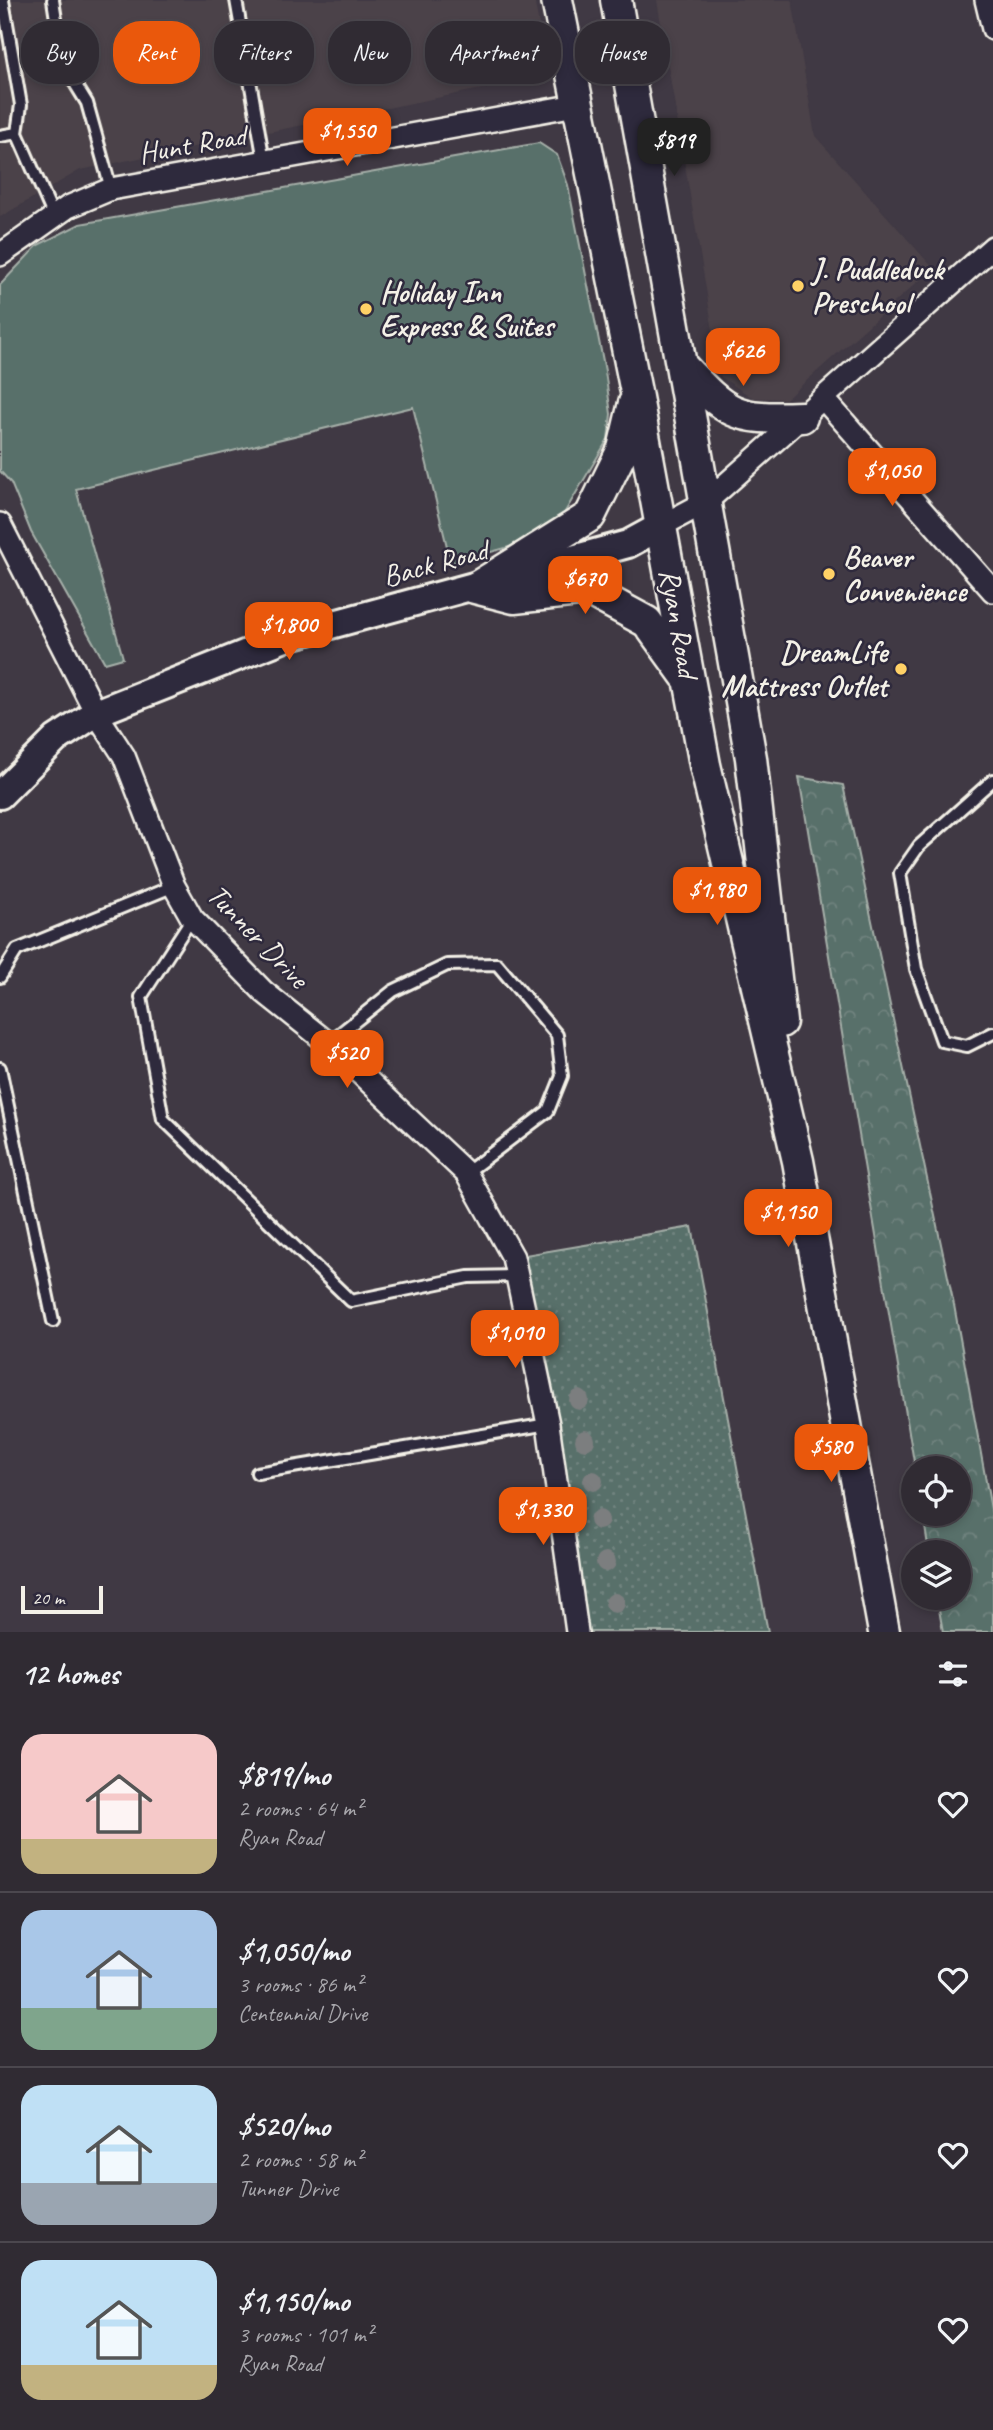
<!DOCTYPE html>
<html lang="en">
<head>
<meta charset="utf-8">
<style>
  :root { --surface:#302b33; --page:#38333b; --text:#f1f3f6; --muted:#a8a7ac; --line:#4b474e; --accent:#ea580c }
  body { margin:0; font-family:Caveat,sans-serif; background:var(--page); color:var(--text); height:100vh; display:flex; flex-direction:column; font-size:26px; white-space:nowrap }
  * { box-sizing:border-box; margin:0 }
  p { font-size:23px; color:var(--muted) }
  .icon { flex:none; width:38px; height:38px; fill:none; stroke:currentColor; stroke-width:2; stroke-linecap:round; stroke-linejoin:round }
  .map { position:relative; height:1632px; overflow:hidden }
  .details { display:flex; flex-direction:column; background:var(--surface); flex:1 }
  .details>* { flex:none }
  .banner { position:absolute; left:21px; top:21px; width:952px; height:63px; display:flex; gap:14px }
  .controls { position:absolute; left:901px; top:1456px; display:grid; gap:14px }
  .controls a { display:grid; place-items:center; width:70px; height:70px; border-radius:50%; background:var(--surface); box-shadow:0 4px 10px #0003,0 0 0 2px var(--line); font-size:35px }
  .scale { position:absolute; left:21px; bottom:18px; width:82px; box-sizing:border-box; padding-left:7px; border:4px solid #f4f1e8; border-top:0; font-size:19px; line-height:24px; white-space:nowrap; color:#f4f1e8; -webkit-text-stroke:5px #2f2a3d; paint-order:stroke }
  .price { position:absolute; translate:-50% -60px; padding:0 16px; border-radius:14px; background:var(--accent); color:#fff; font-size:23px; line-height:46px; filter:drop-shadow(0 2px 4px #0008) }
  .price::after { content:''; position:absolute; left:50%; top:42px; width:21px; height:16px; margin-left:-10px; background:inherit; clip-path:polygon(0 0,100% 0,50% 100%) }
  .price.active { background:#222; color:#fff }
  ul { padding:0; list-style:none }
  li { display:flex; align-items:center; gap:21px; height:175px; padding:0 21px }
  li+li { border-top:2px solid var(--line) }
  li span { display:grid; place-items:center; flex:none; width:196px; height:140px; border-radius:21px; color:#555 }
  li>.icon { margin-inline-start:auto }
  span .icon { width:84px; height:84px; fill:#fffc; stroke-width:1 }
  li b { font-size:30px }
  h2 { display:flex; justify-content:space-between; align-items:center; height:84px; padding:0 21px; font-size:30px }
  .chip { padding:0 24px; border-radius:28px; background:var(--surface); box-shadow:0 4px 10px #0003,0 0 0 2px var(--line); font-size:24px; line-height:63px }
  .chip.active { background:var(--accent); color:#fff }
  .map>svg:first-child { display:block }
  .built { fill:#4c4349 }
  .grass { fill:#586f6a; stroke:#a6b0a9; stroke-width:2 }
  .forest { fill:url(#forest-crowns); stroke:#a6b0a9; stroke-width:2 }
  .park { fill:url(#park-dots); stroke:#a6b0a9; stroke-width:2 }
  .lines { fill:none; stroke-linecap:round; stroke-linejoin:round }
  .service-casing { stroke:#f4f1e8; stroke-width:16 }
  .minor-casing { stroke:#f4f1e8; stroke-width:26 }
  .tertiary-casing { stroke:#f4f1e8; stroke-width:32 }
  .secondary-casing { stroke:#f4f1e8; stroke-width:35 }
  .service { stroke:#2f2a3d; stroke-width:10 }
  .minor { stroke:#2f2a3d; stroke-width:21 }
  .tertiary { stroke:#2f2a3d; stroke-width:26 }
  .secondary { stroke:#2f2a3d; stroke-width:30 }
  .tree { fill:#7c7e7f }
  .poi-dot { fill:#ffd166; stroke:#2f2a3d; stroke-width:2.5 }
  .labels { text-anchor:middle; dominant-baseline:central; stroke-width:5; stroke-linejoin:round; paint-order:stroke }
  .street-label { font-size:30px; fill:#f4f1e8; stroke:#2f2a3d }
  .poi-label { font-size:30px; font-weight:bold; fill:#f4f1e8; stroke:#2f2a3d; text-anchor:start }
</style>
</head>
<body>
<div class="map">
<svg width="993" height="1632" viewBox="0 0 993 1632">
  <defs>
    <pattern id="forest-crowns" width="20" height="18" patternUnits="userSpaceOnUse" patternTransform="scale(1.75)"><rect width="20" height="18" fill="#586f6a"/><path d="M2 6a3 3 0 1 1 6 0M12 15a3 3 0 1 1 6 0" fill="none" stroke="#71847f"/></pattern>
    <pattern id="park-dots" width="8" height="8" patternUnits="userSpaceOnUse" patternTransform="scale(1.75)"><rect width="8" height="8" fill="#586f6a"/><path d="M2 2h.1M6 6h.1" fill="none" stroke="#71847f" stroke-width="1.8" stroke-linecap="round"/></pattern>
  </defs>
  <rect width="100%" height="100%" fill="#403944"/>
  <filter id="ink" filterUnits="userSpaceOnUse"><feTurbulence type="fractalNoise" baseFrequency=".0143" numOctaves="2"/><feDisplacementMap in="SourceGraphic" scale="14" xChannelSelector="R" yChannelSelector="G"/><feConvolveMatrix kernelMatrix="1 2 1 2 8 2 1 2 1" color-interpolation-filters="sRGB"/></filter>
  <g filter="url(#ink)">
    <path class="built" d="M0,0H534L543,44L535,67L526,80L80,170L0,217Z
      M657,0H792L815,136L933,268L786,399L753,398L721,377Z"/>
    <path class="grass" d="M539,143L557,155L568,185L605,371L611,414L608,439L559,522L531,541L451,563L413,407L76,489L123,658L105,663L31,532L11,483L0,471V285L38,245L80,224Z"/>
    <path class="forest" d="M799,777L843,785L954,1305L993,1520V1632H943L937,1598H959V1552H929L923,1514H959V1468H915Z"/>
    <path class="park" d="M692,1227L768,1632H577L513,1257Z"/>
    <g class="lines">
      <g class="service-casing">
        <path id="service" d="M3,0L21,105L17,133
          M53,0L63,64L87,103L111,189
          M236,0L264,161
          M0,136L17,133L54,217
          M993,780L919,846L900,873L916,969L942,1041L967,1046L993,1033
          M192,918L141,997L163,1119L351,1301L468,1277L517,1276
          M0,977L17,950L174,886
          M328,1043L393,991L447,965L497,964L557,1035L562,1076L548,1111L466,1173
          M0,1068L53,1321
          M257,1473L548,1424"/>
      </g>
      <g class="minor-casing">
        <path id="minor" d="M986,0L993,29
          M0,255L68,207L111,189L576,105
          M823,398L993,591
          M0,524L96,713L124,756L174,886L192,918L264,992L328,1043L466,1173L513,1257L548,1424L577,1632
          M661,526L706,502L993,247"/>
      </g>
      <g class="tertiary-casing">
        <path id="tertiary" d="M0,795L56,739L96,713L290,636L628,544L661,526"/>
      </g>
      <g class="secondary-casing">
        <path id="secondary" d="M557,0L636,392L705,765L798,1161L884,1632
          M616,0L751,758L781,1022
          M682,366C727,414 734,420 802,417
          M475,588L590,516L623,449L634,403
          M475,588L514,598L588,590L647,622L686,676"/>
      </g>
      <use href="#service" class="service"/>
      <use href="#minor" class="minor"/>
      <use href="#tertiary" class="tertiary"/>
      <use href="#secondary" class="secondary"/>
    </g>
    <g class="tree">
      <circle cx="579" cy="1400" r="10"/>
      <circle cx="585" cy="1440" r="10"/>
      <circle cx="593" cy="1481" r="10"/>
      <circle cx="599" cy="1520" r="10"/>
      <circle cx="606" cy="1562" r="10"/>
      <circle cx="615" cy="1603" r="10"/>
    </g>
  </g>
  <g class="poi-dot">
    <circle cx="798" cy="286" r="7"/>
    <circle cx="366" cy="309" r="7"/>
    <circle cx="829" cy="574" r="7"/>
    <circle cx="901" cy="669" r="7"/>
  </g>
  <g class="labels">
    <g class="street-label">
      <text transform="translate(192 144) rotate(-10)">Hunt Road</text>
      <text transform="translate(435 563) rotate(-15)">Back Road</text>
      <text transform="translate(679 623) rotate(80)">Ryan Road</text>
      <text transform="translate(258 936) rotate(46)">Tunner Drive</text>
    </g>
    <g class="poi-label">
      <text x="812" y="269">J. Puddleduck<tspan x="812" dy="34">Preschool</tspan></text>
      <text x="380" y="292">Holiday Inn<tspan x="380" dy="34">Express &amp; Suites</tspan></text>
      <text x="843" y="557">Beaver<tspan x="843" dy="34">Convenience</tspan></text>
      <text x="887" y="652" text-anchor="end">DreamLife<tspan x="887" dy="34">Mattress Outlet</tspan></text>
    </g>
  </g>
</svg>
<div class="controls">
<a><svg class="icon" aria-label="locate" viewBox="0 0 24 24"><circle cx="12" cy="12" r="6"/><path d="M12 2v4M12 18v4M2 12h4M18 12h4"/></svg></a>
<a><svg class="icon" aria-label="layers" viewBox="0 0 24 24"><path d="M12 4l9 5-9 5-9-5zM3 14l9 5 9-5"/></svg></a>
</div>
<div class="scale">20 m</div>
<b class="price" style="left:347px;top:168px">$1,550</b>
<b class="price active" style="left:674px;top:178px">$819</b>
<b class="price" style="left:743px;top:388px">$626</b>
<b class="price" style="left:892px;top:508px">$1,050</b>
<b class="price" style="left:585px;top:616px">$670</b>
<b class="price" style="left:289px;top:662px">$1,800</b>
<b class="price" style="left:717px;top:927px">$1,980</b>
<b class="price" style="left:347px;top:1090px">$520</b>
<b class="price" style="left:788px;top:1249px">$1,150</b>
<b class="price" style="left:515px;top:1370px">$1,010</b>
<b class="price" style="left:831px;top:1484px">$580</b>
<b class="price" style="left:543px;top:1547px">$1,330</b>
<div class="banner">
<a class="chip">Buy</a>
<a class="chip active">Rent</a>
<a class="chip">Filters</a>
<a class="chip">New</a>
<a class="chip">Apartment</a>
<a class="chip">House</a>
</div>
</div>
<section class="details">
<h2>12 homes<svg class="icon" aria-label="filters" viewBox="0 0 24 24"><path d="M4 7h16M4 17h16"/><circle cx="9" cy="7" r="2"/><circle cx="15" cy="17" r="2"/></svg></h2>
<ul>
<li><span style="background:linear-gradient(#f6c9c9 75%,#c2b280 0)"><svg class="icon" aria-label="home" viewBox="0 0 24 24"><path d="M3 11l9-7 9 7M6 9v11h12V9"/></svg></span><div><b>$819/mo</b><p>2 rooms · 64 m²</p><p>Ryan Road</p></div><svg class="icon" aria-label="heart" viewBox="0 0 24 24"><path d="M12 20l-8-8c-3-5 5-10 8-4 3-6 11-1 8 4z"/></svg></li>
<li><span style="background:linear-gradient(#a9c7e8 70%,#7fa58c 0)"><svg class="icon" aria-label="home" viewBox="0 0 24 24"><path d="M3 11l9-7 9 7M6 9v11h12V9"/></svg></span><div><b>$1,050/mo</b><p>3 rooms · 86 m²</p><p>Centennial Drive</p></div><svg class="icon" aria-label="heart" viewBox="0 0 24 24"><path d="M12 20l-8-8c-3-5 5-10 8-4 3-6 11-1 8 4z"/></svg></li>
<li><span style="background:linear-gradient(#bfe0f5 70%,#9aa5b1 0)"><svg class="icon" aria-label="home" viewBox="0 0 24 24"><path d="M3 11l9-7 9 7M6 9v11h12V9"/></svg></span><div><b>$520/mo</b><p>2 rooms · 58 m²</p><p>Tunner Drive</p></div><svg class="icon" aria-label="heart" viewBox="0 0 24 24"><path d="M12 20l-8-8c-3-5 5-10 8-4 3-6 11-1 8 4z"/></svg></li>
<li><span style="background:linear-gradient(#bfe0f5 75%,#c2b280 0)"><svg class="icon" aria-label="home" viewBox="0 0 24 24"><path d="M3 11l9-7 9 7M6 9v11h12V9"/></svg></span><div><b>$1,150/mo</b><p>3 rooms · 101 m²</p><p>Ryan Road</p></div><svg class="icon" aria-label="heart" viewBox="0 0 24 24"><path d="M12 20l-8-8c-3-5 5-10 8-4 3-6 11-1 8 4z"/></svg></li>
</ul>
</section>
</body>
</html>
